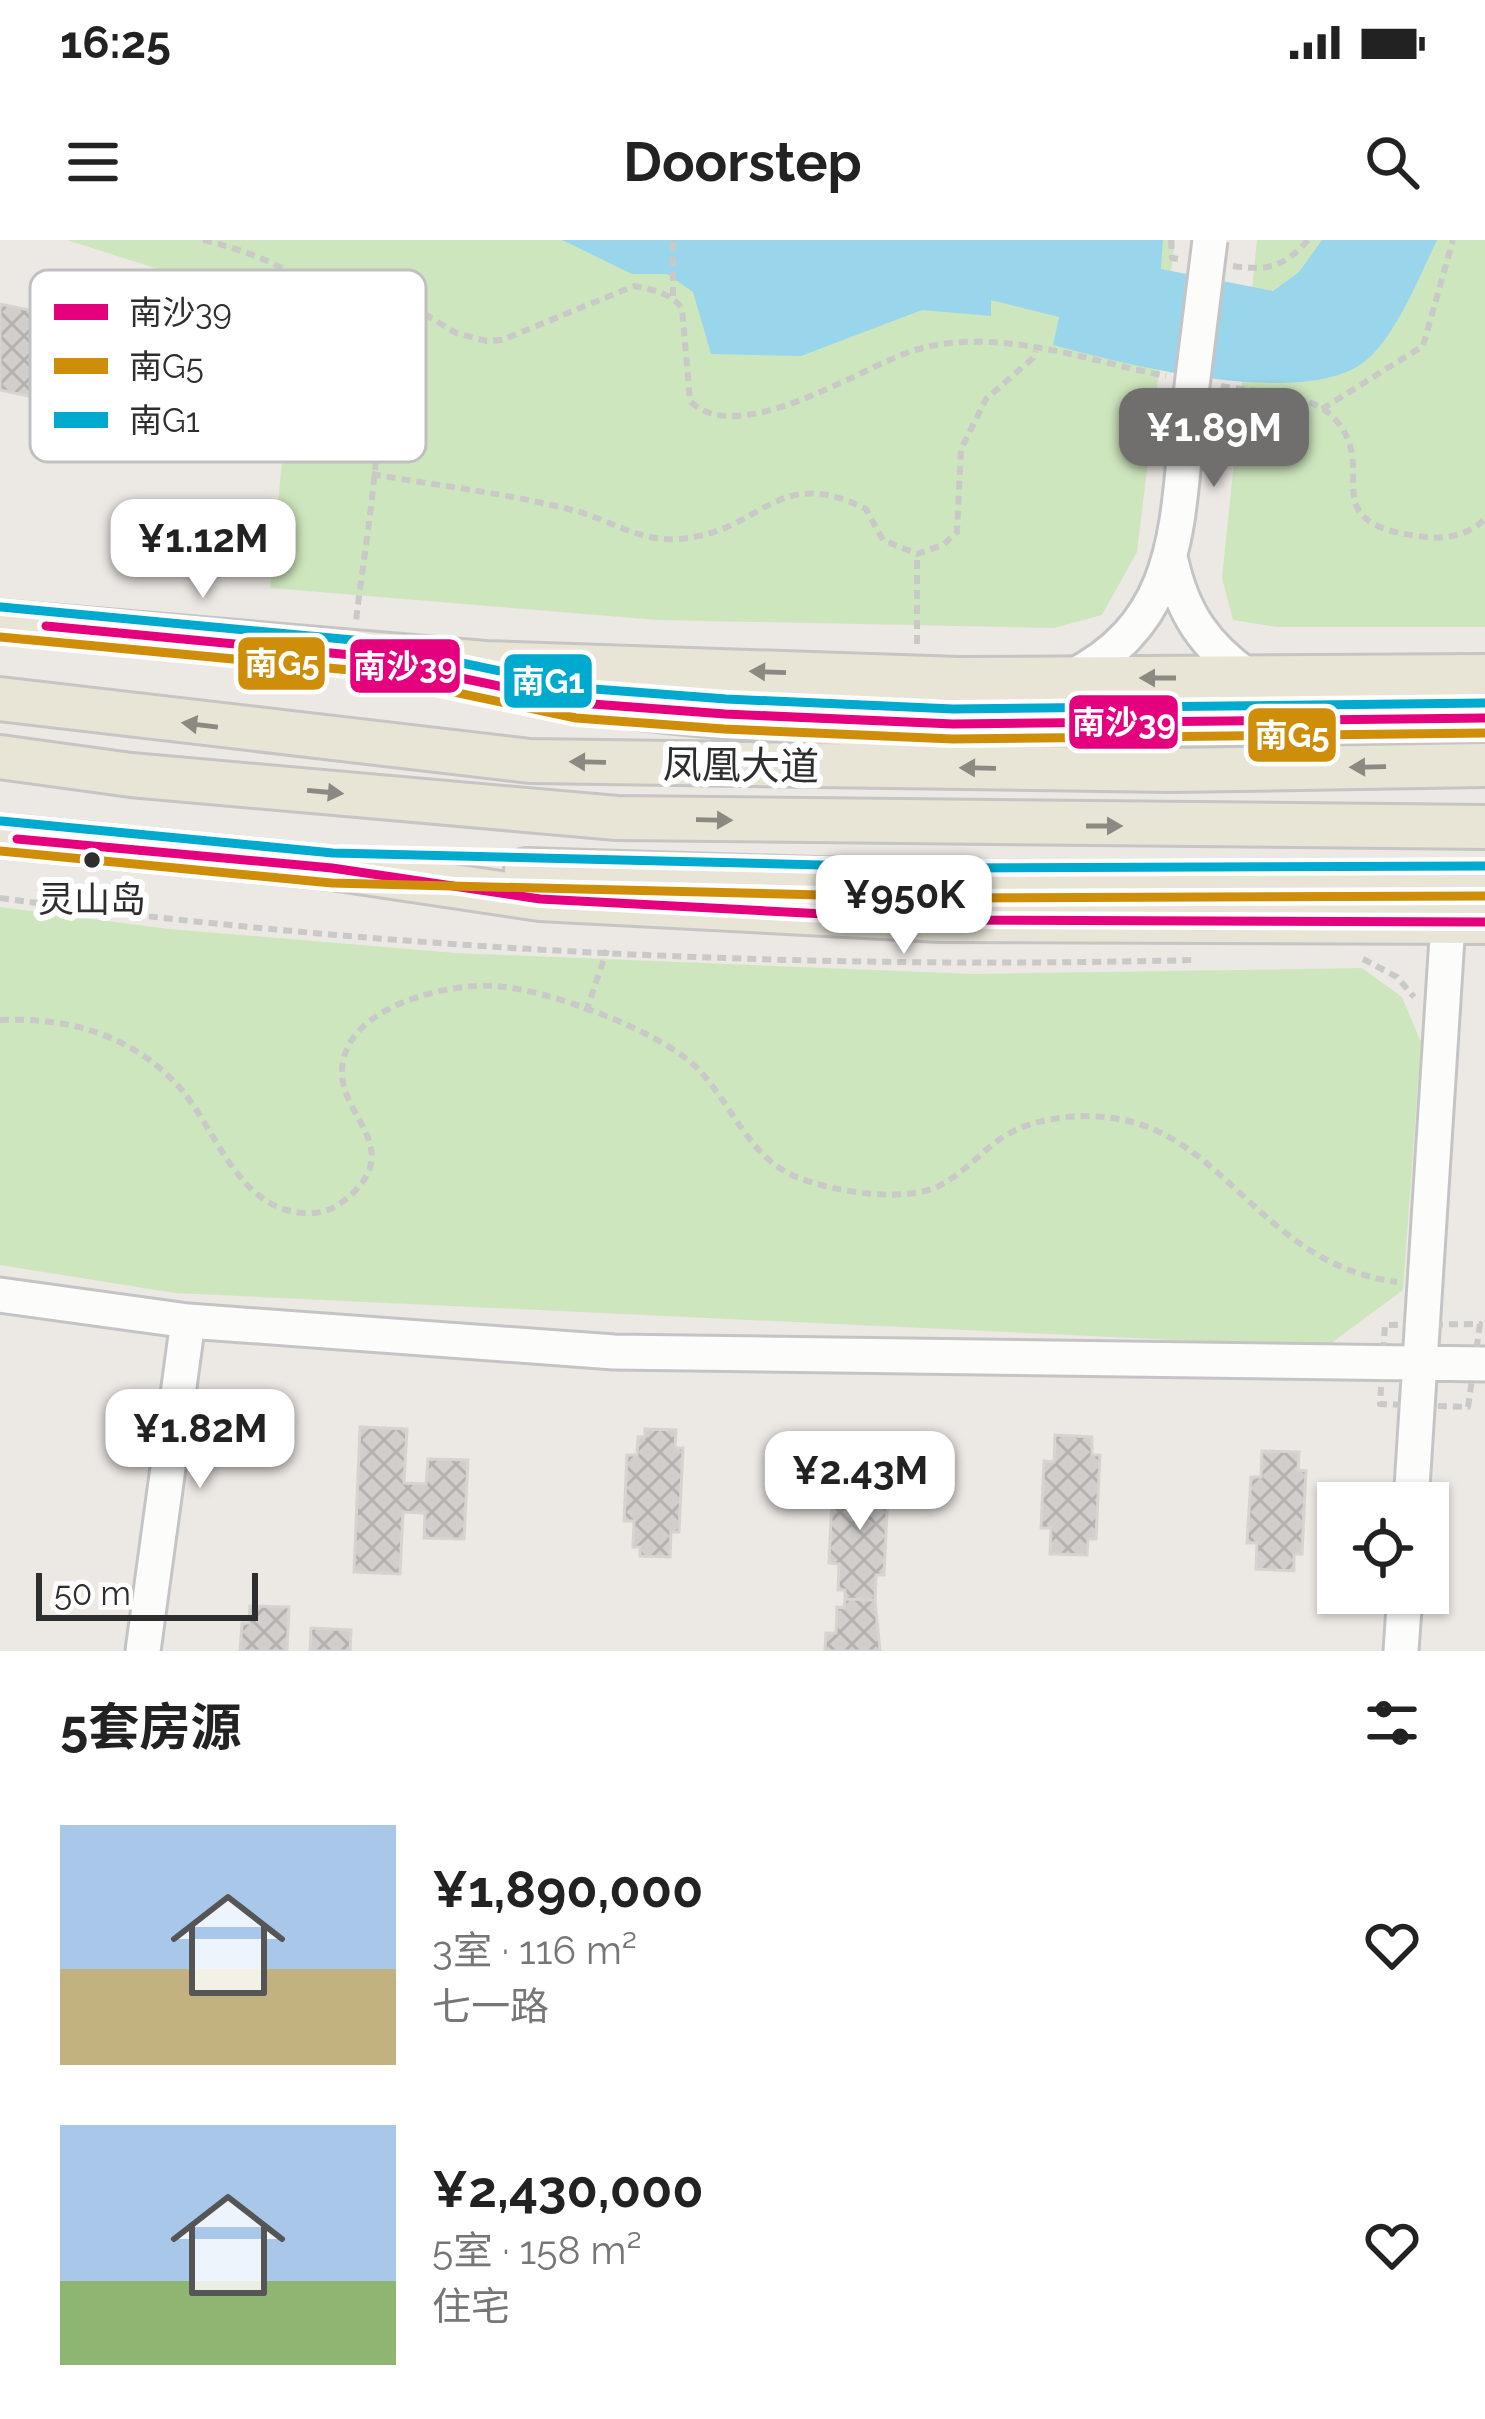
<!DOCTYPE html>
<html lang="zh">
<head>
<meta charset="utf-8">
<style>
  :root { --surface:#fff; --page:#f6f6f6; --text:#222; --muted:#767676; --accent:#706f6e }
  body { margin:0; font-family:Raleway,"Noto Sans SC",sans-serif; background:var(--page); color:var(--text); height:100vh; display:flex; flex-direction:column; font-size:45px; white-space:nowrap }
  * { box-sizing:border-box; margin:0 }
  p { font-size:39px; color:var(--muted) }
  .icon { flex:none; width:66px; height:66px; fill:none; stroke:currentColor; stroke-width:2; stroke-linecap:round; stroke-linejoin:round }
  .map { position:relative; height:1411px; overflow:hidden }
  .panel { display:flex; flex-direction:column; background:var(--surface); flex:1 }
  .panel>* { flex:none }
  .fabs { position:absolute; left:1317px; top:1242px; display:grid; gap:24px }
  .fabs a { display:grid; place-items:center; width:132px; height:132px; border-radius:0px; background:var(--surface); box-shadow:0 3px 9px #0004; font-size:60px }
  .scale { position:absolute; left:36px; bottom:30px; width:222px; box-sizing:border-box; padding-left:12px; border:6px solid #2e2e2e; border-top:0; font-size:33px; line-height:42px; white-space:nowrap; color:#2e2e2e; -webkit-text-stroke:9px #fff; paint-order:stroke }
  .price { position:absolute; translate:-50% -102px; padding:0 27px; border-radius:24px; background:#fff; color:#222; font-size:39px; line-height:78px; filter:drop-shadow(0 3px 6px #0008) }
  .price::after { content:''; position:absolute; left:50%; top:72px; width:36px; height:27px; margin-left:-18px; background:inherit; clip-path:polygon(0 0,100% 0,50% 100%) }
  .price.selected { background:var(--accent); color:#fff }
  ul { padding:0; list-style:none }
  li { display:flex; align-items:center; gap:36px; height:300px; padding:0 60px }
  li span { display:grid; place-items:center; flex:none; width:336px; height:240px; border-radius:0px; color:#555 }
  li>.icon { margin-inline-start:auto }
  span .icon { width:144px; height:144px; fill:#fffc; stroke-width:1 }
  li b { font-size:51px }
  h2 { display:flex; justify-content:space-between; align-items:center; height:144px; padding:0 60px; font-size:51px }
  .status { display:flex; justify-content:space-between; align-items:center; height:84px; padding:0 60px; background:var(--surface); direction:ltr }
  .status svg { height:33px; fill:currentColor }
  header { display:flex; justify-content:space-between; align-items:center; height:156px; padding:0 60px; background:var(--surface); font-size:54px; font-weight:700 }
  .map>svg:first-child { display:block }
  .park { fill:#cee6be }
  .water { fill:#99d6ec }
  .building { fill:url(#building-cross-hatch); stroke:#d7d4d0; stroke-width:3 }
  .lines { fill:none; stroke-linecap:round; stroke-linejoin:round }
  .minor-casing { stroke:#c5c4c5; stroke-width:39 }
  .major-casing { stroke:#c6c5c4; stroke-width:48 }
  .path { stroke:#c9c9c8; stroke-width:6; stroke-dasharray:9 6; stroke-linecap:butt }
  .minor { stroke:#fcfcfb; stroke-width:33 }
  .major { stroke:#e8e4d6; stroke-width:42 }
  .minor-bridge-casing { stroke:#c5c4c5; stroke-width:39; stroke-linecap:butt }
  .minor-bridge { stroke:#fcfcfb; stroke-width:33 }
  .bus-1-casing { stroke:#fff; stroke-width:18 }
  .bus-2-casing { stroke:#fff; stroke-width:18 }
  .bus-3-casing { stroke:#fff; stroke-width:18 }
  .bus-1 { stroke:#e5007d; stroke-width:9 }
  .bus-2 { stroke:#cf8e09; stroke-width:9 }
  .bus-3 { stroke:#00a9ce; stroke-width:9 }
  .oneway { fill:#8b8982 }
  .bus-dot { fill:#2e2e2e; stroke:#fff; stroke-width:4.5 }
  .labels { text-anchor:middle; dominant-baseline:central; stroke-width:12; stroke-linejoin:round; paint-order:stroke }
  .bus-label { font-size:36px; fill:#2e2e2e; stroke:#fff }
  .street-label { font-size:39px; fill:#2e2e2e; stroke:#fff }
  .key { fill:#fff; stroke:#c0c0c0; stroke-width:3 }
  .key-label { font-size:33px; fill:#2e2e2e }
  .line-badge { stroke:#fff; stroke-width:4.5 }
  .badge-label { font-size:33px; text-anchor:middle; font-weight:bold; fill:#fff }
</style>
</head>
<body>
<div class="status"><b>16:25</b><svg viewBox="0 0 49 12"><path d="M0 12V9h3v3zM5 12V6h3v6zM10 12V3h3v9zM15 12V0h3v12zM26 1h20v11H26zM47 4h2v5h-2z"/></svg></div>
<header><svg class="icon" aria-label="menu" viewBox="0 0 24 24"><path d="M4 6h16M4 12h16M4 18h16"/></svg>Doorstep<svg class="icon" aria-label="search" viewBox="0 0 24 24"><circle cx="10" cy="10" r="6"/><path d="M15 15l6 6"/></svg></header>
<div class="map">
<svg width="1485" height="1411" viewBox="0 0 1485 1411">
  <defs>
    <pattern id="building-cross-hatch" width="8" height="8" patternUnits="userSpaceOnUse" patternTransform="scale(3)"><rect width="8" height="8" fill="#d1cecb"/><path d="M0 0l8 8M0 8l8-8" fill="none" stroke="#b4b1af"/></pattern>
  </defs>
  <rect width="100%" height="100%" fill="#ece8e4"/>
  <path class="park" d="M67,0H1175L1137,312L1102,375L1054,388L658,380L270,348L296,73Z
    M1257,0H1485V387H1277L1233,380L1222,338Z
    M0,667L169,689L456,713L974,734L1362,728L1402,757L1421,802L1403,1050L1326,1107L175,1053L0,1025Z"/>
  <path class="water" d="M562,0H1163L1161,29L1273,51L1299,32L1322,0H1437C1420,35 1393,104 1360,125C1294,167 1127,125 1053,105L1059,77L991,60V76L922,70L801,116L711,114L693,52L667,34H632Z"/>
  <path class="building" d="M0,64L185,103L168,186L0,150Z
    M360,1187L407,1189L404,1243L426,1244L428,1219L468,1220L464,1299L424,1298L425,1273L403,1272L400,1334L354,1332Z
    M645,1189L676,1190L675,1208H683L679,1292H671L670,1317L640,1316V1307H633L634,1281H624L627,1215H637L638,1197H645Z
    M1055,1195L1092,1197V1215H1100L1096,1299H1088L1087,1315L1050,1314L1051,1288H1041L1044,1221L1054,1222Z
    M1262,1211L1299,1212L1298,1230L1306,1231L1302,1314H1294V1331L1256,1329L1257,1303H1247L1251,1237H1261Z
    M851,1225L881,1226L880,1251H888L884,1335H876L875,1360L845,1359V1350H838L839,1324L829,1323L832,1257L842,1258Z
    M845,1359L875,1360L880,1411H825L826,1393H836L837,1367L844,1368Z
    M250,1366L289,1367L287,1411H240L242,1383H249Z
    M311,1388L351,1390L350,1411H310Z"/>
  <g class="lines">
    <g class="minor-casing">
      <path id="minor" d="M1171,321C1183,374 1205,406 1249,437
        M1069,438C1184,381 1176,281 1189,170
        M0,1055L188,1081L614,1112L1485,1124
        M1411,1263L1448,682
        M143,1411L188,1081
        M1401,1411L1405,1353"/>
    </g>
    <g class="major-casing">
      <path id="major" d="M0,382L485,423L959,439L1485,436
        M481,442C809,512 1153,476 1485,478
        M0,459L530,521L1170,530L1485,525
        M0,517L131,535L617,578L1485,587
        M0,596L332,628L540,659L940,680L1485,682
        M526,630L942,643L1485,641"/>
    </g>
    <path class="path" d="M203,0C285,19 346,56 375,139C388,176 361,333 356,381
      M1171,0L1172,18L1178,19
      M1233,26C1268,31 1284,27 1308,0
      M673,56V0
      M337,69L360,47L375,44L456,93L487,101L502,100L634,46C653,50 669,52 682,68L690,161C738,209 858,129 912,111C993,85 1085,120 1166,136
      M1221,146C1254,152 1310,152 1334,178C1382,229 1310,281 1417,296C1443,300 1466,297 1485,279
      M1322,169L1423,106L1453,0
      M372,234C438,246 507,253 572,270C609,279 639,302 678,299C764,293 774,223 866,269L883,300L917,314L943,305L957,292L961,209L986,159L1033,118L1035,111
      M917,404V315
      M0,658C394,711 797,730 1194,720
      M1363,719L1397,737L1414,757
      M586,772L607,710
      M0,780C69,777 133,795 180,848C217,890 237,968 303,973C323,975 338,967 352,954C402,906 341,877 342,831C343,768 444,743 495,746C547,749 657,790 695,826C732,862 748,919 799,938C835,951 888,960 925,951C954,944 976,916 1000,899C1030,878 1077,873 1113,878C1227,894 1261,1024 1397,1042
      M1480,1084L1468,1167L1380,1164L1385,1085Z"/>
    <use href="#minor" class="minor"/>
    <use href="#major" class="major"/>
    <g class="minor-bridge-casing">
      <path id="minor-bridge" d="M1189,170L1210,0"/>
    </g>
    <use href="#minor-bridge" class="minor-bridge"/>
    <g class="bus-1-casing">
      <path id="bus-1" d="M46,386L352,415L579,463L725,474L953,484L1485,478
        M17,599L332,628L540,659L940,680L1485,682"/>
    </g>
    <g class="bus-2-casing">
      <path id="bus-2" d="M0,397L350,430L576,478L724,489L953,499L1485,493
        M0,611L332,643L942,658L1485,656"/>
    </g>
    <g class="bus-3-casing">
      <path id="bus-3" d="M1,367L353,400L581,448L726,459L953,469L1485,463
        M1,581L333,613L942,628L1485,626"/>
    </g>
    <use href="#bus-1" class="bus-1"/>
    <use href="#bus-2" class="bus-2"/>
    <use href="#bus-3" class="bus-3"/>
  </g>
  <defs><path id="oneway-solid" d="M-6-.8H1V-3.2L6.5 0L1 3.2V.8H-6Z" transform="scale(3)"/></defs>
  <g class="oneway">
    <use href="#oneway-solid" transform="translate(768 432) rotate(-178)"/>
    <use href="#oneway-solid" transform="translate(1158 438) rotate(180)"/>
    <use href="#oneway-solid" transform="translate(200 485) rotate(-173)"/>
    <use href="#oneway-solid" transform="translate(588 522) rotate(-179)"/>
    <use href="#oneway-solid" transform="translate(1368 527) rotate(179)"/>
    <use href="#oneway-solid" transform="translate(978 528) rotate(-179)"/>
    <use href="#oneway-solid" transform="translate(325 552) rotate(5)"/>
    <use href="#oneway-solid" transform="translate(714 580) rotate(1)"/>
    <use href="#oneway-solid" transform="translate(1104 586)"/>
  </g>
  <circle class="bus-dot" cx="92" cy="620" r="10"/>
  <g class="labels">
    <g class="bus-label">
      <text x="92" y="659">灵山岛</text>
    </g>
    <g class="street-label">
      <text transform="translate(741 525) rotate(1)">凤凰大道</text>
    </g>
  </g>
  <rect x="30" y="30" width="396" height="192" rx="18" class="key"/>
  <rect x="54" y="64" width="54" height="16" fill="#e5007d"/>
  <rect x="54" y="118" width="54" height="16" fill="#cf8e09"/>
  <rect x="54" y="172" width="54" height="16" fill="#00a9ce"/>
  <g class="key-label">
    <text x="129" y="84">南沙39</text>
    <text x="129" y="138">南G5</text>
    <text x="129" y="192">南G1</text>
  </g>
  <g class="line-badge">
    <rect x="236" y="395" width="91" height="57" rx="12" fill="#cf8e09"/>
    <rect x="348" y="397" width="114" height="58" rx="12" fill="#e5007d"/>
    <rect x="502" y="412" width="92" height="58" rx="12" fill="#00a9ce"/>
    <rect x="1067" y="453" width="113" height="58" rx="12" fill="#e5007d"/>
    <rect x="1246" y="466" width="92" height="58" rx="12" fill="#cf8e09"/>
  </g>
  <g class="badge-label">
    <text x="282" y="435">南G5</text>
    <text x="405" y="438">南沙39</text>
    <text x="548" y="453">南G1</text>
    <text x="1124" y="494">南沙39</text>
    <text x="1292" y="507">南G5</text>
  </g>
</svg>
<div class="fabs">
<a><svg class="icon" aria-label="locate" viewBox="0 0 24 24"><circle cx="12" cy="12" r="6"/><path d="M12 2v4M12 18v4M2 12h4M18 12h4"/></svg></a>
</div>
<div class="scale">50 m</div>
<b class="price selected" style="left:1214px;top:250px">¥1.89M</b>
<b class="price" style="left:203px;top:361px">¥1.12M</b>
<b class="price" style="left:904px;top:717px">¥950K</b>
<b class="price" style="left:200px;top:1251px">¥1.82M</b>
<b class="price" style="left:860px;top:1293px">¥2.43M</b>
</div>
<section class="panel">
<h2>5套房源<svg class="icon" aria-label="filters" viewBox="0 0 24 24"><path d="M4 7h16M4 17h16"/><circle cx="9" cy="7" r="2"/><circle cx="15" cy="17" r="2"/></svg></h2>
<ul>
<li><span style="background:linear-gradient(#a9c7e8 60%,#c2b280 0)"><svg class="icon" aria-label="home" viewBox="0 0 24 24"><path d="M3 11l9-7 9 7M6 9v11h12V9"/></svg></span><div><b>¥1,890,000</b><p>3室 · 116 m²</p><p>七一路</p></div><svg class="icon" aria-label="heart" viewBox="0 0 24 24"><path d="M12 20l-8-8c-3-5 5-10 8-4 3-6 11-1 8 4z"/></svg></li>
<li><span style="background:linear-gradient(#a9c7e8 65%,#8fb573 0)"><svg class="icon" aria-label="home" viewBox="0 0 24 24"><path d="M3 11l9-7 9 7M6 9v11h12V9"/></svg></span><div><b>¥2,430,000</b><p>5室 · 158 m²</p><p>住宅</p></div><svg class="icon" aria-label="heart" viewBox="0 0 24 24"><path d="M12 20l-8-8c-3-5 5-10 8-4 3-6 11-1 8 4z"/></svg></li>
</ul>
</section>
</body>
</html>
